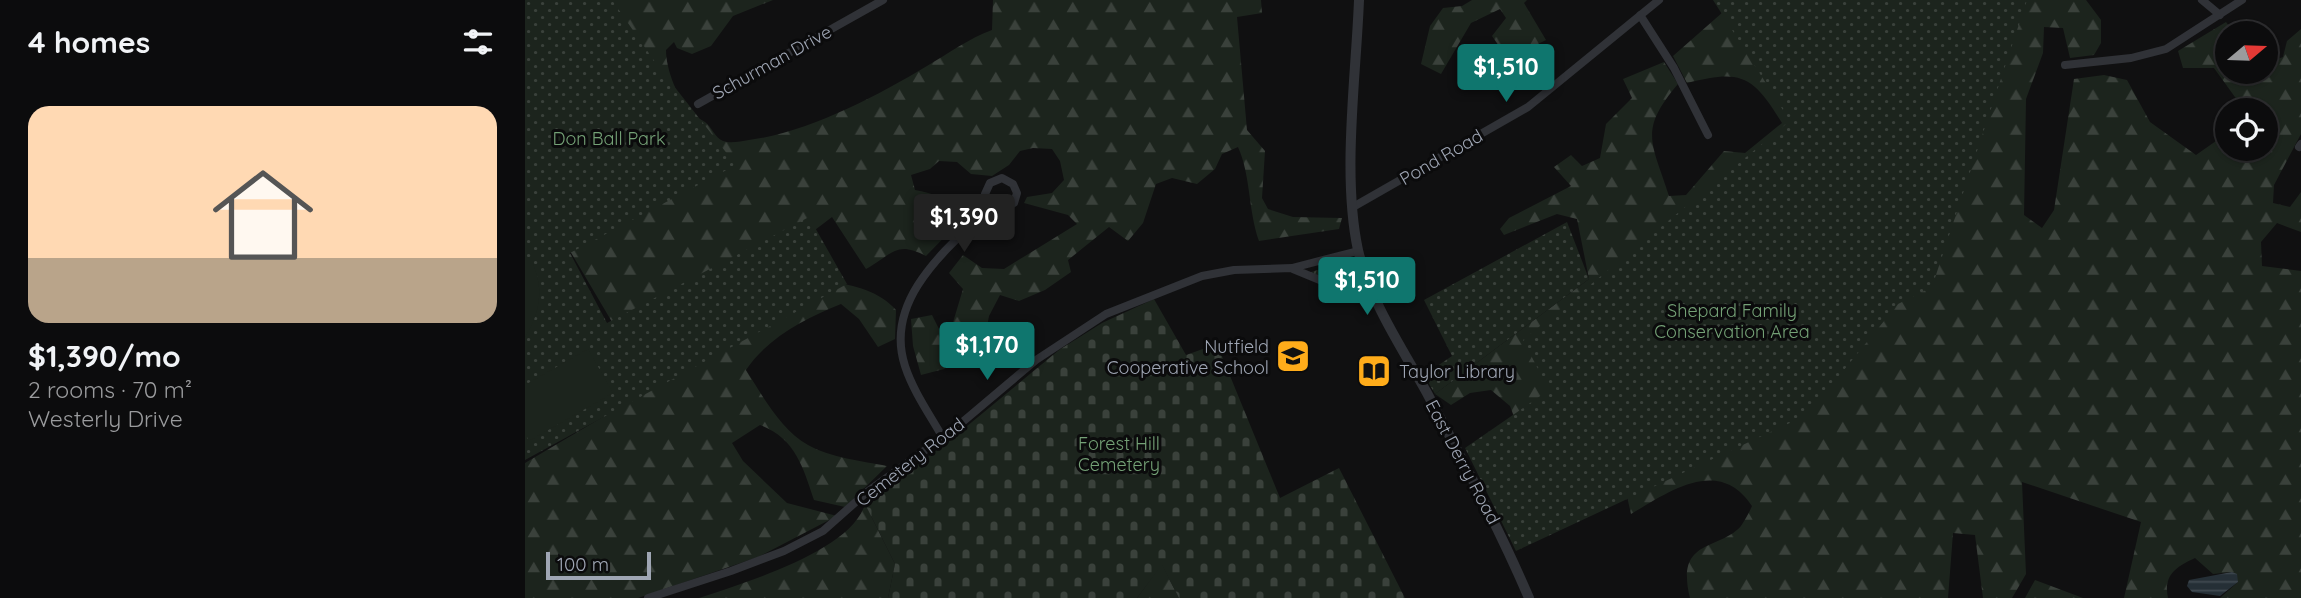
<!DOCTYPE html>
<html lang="en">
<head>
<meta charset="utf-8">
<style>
  :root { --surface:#0c0c0d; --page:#1a1a1b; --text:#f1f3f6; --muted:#9a9b9d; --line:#2c2c2e; --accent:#0f766e }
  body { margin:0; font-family:Quicksand,sans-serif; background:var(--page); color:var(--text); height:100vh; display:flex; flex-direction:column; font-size:26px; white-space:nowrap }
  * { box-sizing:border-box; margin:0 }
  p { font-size:23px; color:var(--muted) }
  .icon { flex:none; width:38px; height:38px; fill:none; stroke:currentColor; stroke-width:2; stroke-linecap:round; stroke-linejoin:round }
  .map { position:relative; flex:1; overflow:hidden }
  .panel { display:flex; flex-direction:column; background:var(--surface); width:525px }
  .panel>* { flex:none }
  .needle { width:46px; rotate:71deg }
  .fabs { position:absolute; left:1690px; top:21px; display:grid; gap:14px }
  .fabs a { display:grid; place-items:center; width:63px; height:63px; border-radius:50%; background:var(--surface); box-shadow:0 2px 5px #0004,0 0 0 2px var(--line); font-size:35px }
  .scale { position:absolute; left:21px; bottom:18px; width:105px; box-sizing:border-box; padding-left:7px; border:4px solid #9fa6b4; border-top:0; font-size:19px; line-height:24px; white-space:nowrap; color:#9fa6b4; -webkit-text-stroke:5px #0b0b0c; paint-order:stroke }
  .price { position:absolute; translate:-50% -60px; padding:0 16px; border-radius:7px; background:var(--accent); color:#fff; font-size:23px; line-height:46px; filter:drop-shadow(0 2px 4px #0008) }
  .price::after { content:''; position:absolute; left:50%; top:42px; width:21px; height:16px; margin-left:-10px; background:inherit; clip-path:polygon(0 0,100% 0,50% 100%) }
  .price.active { background:#222; color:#fff }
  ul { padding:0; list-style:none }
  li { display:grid; align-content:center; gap:14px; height:371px; padding:0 28px }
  li span { display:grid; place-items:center; height:217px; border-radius:21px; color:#555 }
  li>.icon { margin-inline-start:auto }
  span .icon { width:126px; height:126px; fill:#fffc; stroke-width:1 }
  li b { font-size:30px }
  h2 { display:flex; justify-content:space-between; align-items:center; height:84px; padding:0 28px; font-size:30px }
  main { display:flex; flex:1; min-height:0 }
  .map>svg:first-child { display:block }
  .grass { fill:url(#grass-tufts) }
  .forest { fill:url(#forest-firs) }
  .cemetery { fill:url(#cemetery-stones) }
  .park { fill:url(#park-dots) }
  .pitch { fill:#1c241d }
  .water { fill:url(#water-rules) }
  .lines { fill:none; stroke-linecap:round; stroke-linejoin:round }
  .minor { stroke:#303237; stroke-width:8 }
  .tertiary { stroke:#303237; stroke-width:10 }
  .labels { text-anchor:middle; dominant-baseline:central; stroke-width:6; stroke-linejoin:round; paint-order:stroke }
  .street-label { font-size:18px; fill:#9fa6b4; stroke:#0b0b0c }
  .park-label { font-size:18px; fill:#74a176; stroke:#0b0b0c }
  .poi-label { font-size:18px; fill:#9fa6b4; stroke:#0b0b0c; text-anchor:end }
</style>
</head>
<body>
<main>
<section class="panel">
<h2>4 homes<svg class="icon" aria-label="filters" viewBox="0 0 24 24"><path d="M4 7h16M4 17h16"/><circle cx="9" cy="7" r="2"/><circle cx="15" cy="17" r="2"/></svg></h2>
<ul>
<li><span style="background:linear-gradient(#ffd9b3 70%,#b9a48a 0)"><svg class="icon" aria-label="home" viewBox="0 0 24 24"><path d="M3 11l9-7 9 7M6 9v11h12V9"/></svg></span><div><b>$1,390/mo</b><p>2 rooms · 70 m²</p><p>Westerly Drive</p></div></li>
</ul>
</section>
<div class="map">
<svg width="1776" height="598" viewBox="0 0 1776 598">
  <defs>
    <pattern id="grass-tufts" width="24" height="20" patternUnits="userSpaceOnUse" patternTransform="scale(1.75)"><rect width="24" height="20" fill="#1c241d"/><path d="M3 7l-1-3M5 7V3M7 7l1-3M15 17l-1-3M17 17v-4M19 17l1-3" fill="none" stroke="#3a413b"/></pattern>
    <pattern id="forest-firs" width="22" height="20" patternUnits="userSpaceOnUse" patternTransform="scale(1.75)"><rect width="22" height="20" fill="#1c241d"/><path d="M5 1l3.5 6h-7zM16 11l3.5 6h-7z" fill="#3a413b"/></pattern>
    <pattern id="cemetery-stones" width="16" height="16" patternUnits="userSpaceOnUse" patternTransform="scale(1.75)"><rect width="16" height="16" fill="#1c241d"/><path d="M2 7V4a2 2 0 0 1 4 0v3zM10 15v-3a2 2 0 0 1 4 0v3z" fill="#3a413b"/></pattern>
    <pattern id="park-dots" width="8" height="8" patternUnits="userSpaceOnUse" patternTransform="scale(1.75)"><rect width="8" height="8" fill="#1c241d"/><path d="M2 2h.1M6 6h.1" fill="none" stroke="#3a413b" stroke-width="1.8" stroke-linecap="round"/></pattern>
    <pattern id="water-rules" width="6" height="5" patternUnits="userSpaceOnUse" patternTransform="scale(1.75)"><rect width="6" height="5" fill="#252f36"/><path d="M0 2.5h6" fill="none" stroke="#414a51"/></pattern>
  </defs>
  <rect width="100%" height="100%" fill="#101011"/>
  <path class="grass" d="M828,259L842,298L783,273Z"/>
  <path class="forest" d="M0,0H248L208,16L186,46L167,54L152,48L149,42L141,50C141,70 153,99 166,113C170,117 176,119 180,122C187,127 190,138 198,141C206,144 216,141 224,140C282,133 352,96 402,66C424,53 443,39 467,30L468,0H736L737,13L712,17L722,130L740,151L737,198L743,209L768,217L817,218L814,229L734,241C723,210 726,176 713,147L697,154L690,169L672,184L647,178L631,184L618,223L603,241L584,227L543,260L546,272L520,290L494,301L475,295L464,316L459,342L419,369L396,375L388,346L386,319L407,315L416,333L426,329L438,289L424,273L438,255L457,268L479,269L552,224L543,215L499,203L502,197L527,193L539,180L535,161L527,149L508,148L495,151L484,165L467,176L446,174L432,162L414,161L405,169L386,175L390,190C410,193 424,203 444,200L438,218L401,256C371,240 368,254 341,269L307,217L282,236L90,327L25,217Z
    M947,0H1002L999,3L1021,40L983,59L967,36L981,18L975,9L946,23L916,74L896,64L905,26L918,8L937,6Z
    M1192,0H1561L1576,20V43L1569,55L1545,58L1538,28L1519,27L1518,53L1501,99L1499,215L1517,228L1529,210L1549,79L1579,75L1602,80L1625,122L1671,155L1691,141L1703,123V149H1741V110H1711L1715,104L1689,68H1658L1653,51L1701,22L1709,33H1703V72H1741V63L1758,57L1762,41L1776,29V134L1749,185L1748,203L1765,207L1776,192V232L1752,223L1736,242L1737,266L1776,271V598H1695L1713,582L1707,572L1688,574L1670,558C1651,567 1638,575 1643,598H1599L1616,522L1497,482L1501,574L1487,598H1458L1450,535L1428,533L1423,598H1165C1150,538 1194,551 1216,526C1220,520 1224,513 1227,506C1194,456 1145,491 1106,514L1071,360L991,422L985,406L966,390L945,393L926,405L910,394L1064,279L1052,219L1032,214L979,235L975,229L984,218L1046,186L1029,167L1046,155L1057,166L1075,158L1081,124L1107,98L1098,79L1139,62L1153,84C1113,131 1127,142 1144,196L1161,195L1199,151L1220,153L1257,123C1228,75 1216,69 1162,83L1148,56L1198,12Z
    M306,282C329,285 354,291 371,310L370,339L353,347L334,319L316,304C281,318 242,338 221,370C237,395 256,430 283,445C306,458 337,461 362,466L320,507L289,500C278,467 270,438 235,425L207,443L218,461L262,503L312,516L233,557L113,598H0V463Z
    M340,504L370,564L363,598H174C217,583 326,552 340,504Z
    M637,564L654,598H612Z
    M1510,580L1558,598H1500Z"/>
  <path class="cemetery" d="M629,299L661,355L692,344L755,498L814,468L880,598H654L637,565L612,598H363L370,564L340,504L424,441L534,350L577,323Z"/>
  <path class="park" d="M0,0H87L130,62L211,165L45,253L82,323L284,217L322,284L0,460Z
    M1188,0H1502L1407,287L1373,304L1282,415L991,551L940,448L1024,390L998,340L1265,121Z
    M1042,222L1064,279L910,394L899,375L927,356L899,300Z"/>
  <path class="pitch" d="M8,264C19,289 15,314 0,337V268Z
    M63,349L88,393L4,441L0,433V385Z"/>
  <path class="water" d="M1707,572L1712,574L1713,582L1695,596L1667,592L1662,586L1664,580Z"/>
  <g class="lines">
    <path class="minor" d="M1677,0L1695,15
      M1115,15L1149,68L1183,135
      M1540,65L1606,58L1641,49L1717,0
      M173,104L358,0
      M1774,147L1776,144
      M828,207L1003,107L1134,0
      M768,269L853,304
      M418,438C405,415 388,391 380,366C358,299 423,248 466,206L478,210L489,203L492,193L488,184L477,178L465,183L460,194L466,206
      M123,598L206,571L259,551L298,531L342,492L428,430L511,360L581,314L677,276L709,270L767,268L833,251"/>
    <path class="tertiary" d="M834,0C831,77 817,175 833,250C845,301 877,348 902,393C938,461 974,528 1004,598"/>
  </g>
  <defs>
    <g id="school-square" transform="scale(1.75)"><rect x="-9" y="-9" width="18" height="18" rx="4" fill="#ffac1a" stroke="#0b0b0c"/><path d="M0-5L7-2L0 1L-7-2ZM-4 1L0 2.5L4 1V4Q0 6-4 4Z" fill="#111"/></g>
    <g id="library-square" transform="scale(1.75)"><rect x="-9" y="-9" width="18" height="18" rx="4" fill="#ffac1a" stroke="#0b0b0c"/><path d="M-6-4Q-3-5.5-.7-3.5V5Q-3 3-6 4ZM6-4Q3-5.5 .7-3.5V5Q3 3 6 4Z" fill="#111"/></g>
  </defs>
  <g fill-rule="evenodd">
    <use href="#school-square" x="768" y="356"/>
    <use href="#library-square" x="849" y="371"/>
  </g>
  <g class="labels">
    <g class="street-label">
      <text transform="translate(247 62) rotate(-29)">Schurman Drive</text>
      <text transform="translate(916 157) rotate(-30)">Pond Road</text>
      <text transform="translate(385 462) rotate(-38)">Cemetery Road</text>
      <text transform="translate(938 462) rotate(62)">East Derry Road</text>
    </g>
    <g class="park-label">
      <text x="84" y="138">Don Ball Park</text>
      <text x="1207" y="310">Shepard Family<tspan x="1207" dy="21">Conservation Area</tspan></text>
      <text x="594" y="443">Forest Hill<tspan x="594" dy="21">Cemetery</tspan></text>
    </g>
    <g class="poi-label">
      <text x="744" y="346">Nutfield<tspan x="744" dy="21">Cooperative School</tspan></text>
      <text x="874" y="371" text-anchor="start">Taylor Library</text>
    </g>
  </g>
</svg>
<div class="fabs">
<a><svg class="needle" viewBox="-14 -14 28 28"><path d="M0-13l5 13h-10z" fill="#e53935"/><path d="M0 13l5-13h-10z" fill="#9a9b9d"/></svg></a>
<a><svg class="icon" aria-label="locate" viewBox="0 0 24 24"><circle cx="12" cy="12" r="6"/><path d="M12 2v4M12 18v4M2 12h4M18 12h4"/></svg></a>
</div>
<div class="scale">100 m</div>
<b class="price" style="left:981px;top:104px">$1,510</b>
<b class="price active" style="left:439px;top:254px">$1,390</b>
<b class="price" style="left:842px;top:317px">$1,510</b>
<b class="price" style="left:462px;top:382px">$1,170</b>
</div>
</main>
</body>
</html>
